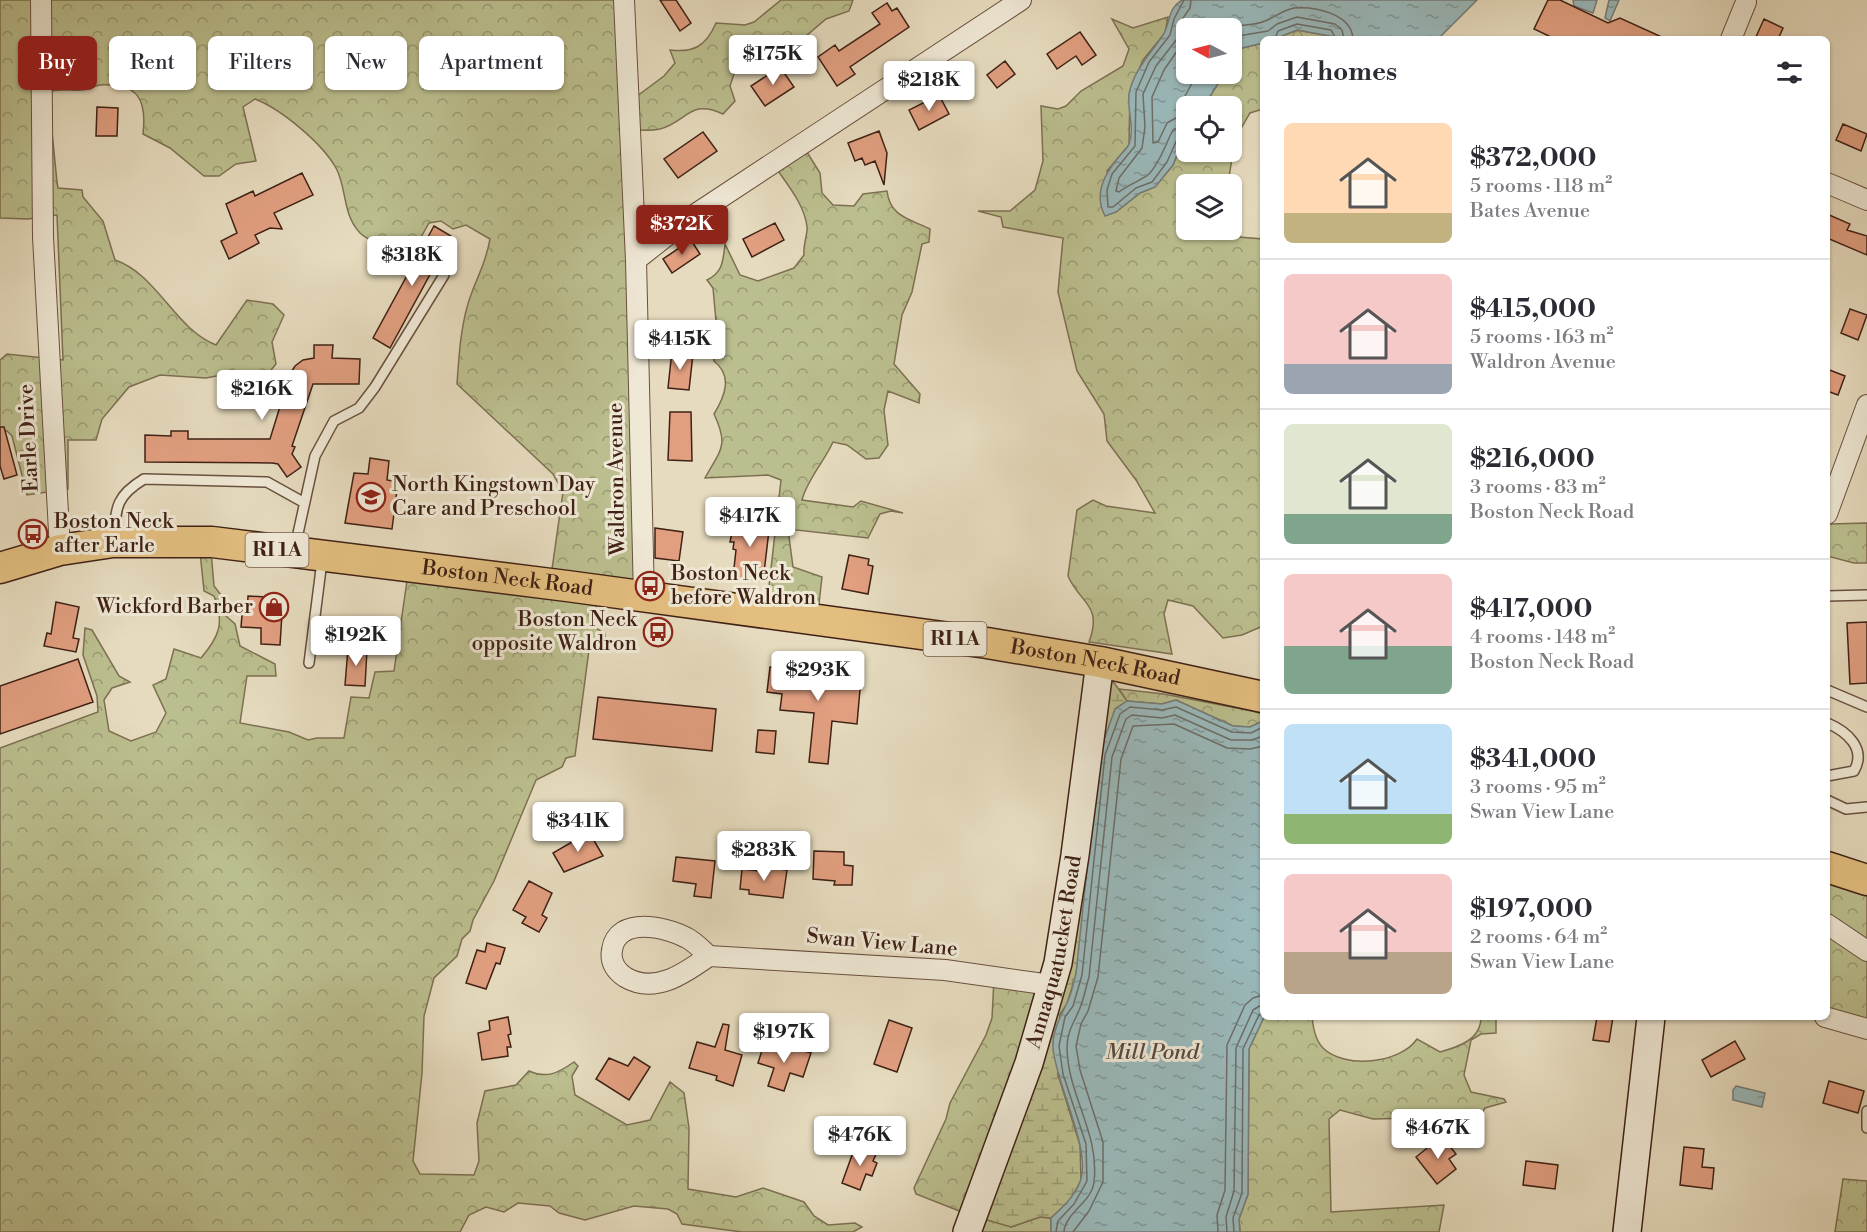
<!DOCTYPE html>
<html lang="en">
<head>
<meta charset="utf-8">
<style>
  :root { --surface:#fff; --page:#f7f7f7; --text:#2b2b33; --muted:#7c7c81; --line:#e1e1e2; --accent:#8f2418 }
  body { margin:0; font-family:"Libre Bodoni",serif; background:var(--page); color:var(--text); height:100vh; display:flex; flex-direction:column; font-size:22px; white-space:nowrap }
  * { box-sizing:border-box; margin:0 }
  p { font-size:20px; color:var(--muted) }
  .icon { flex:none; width:33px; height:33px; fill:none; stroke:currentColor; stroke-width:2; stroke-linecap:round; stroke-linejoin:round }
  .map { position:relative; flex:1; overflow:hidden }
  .panel { position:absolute; left:1260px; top:36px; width:570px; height:984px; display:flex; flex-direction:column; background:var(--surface); border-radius:9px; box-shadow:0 2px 4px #0004 }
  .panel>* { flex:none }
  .hud { position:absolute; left:18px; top:36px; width:570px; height:54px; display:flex; gap:12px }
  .needle { width:39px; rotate:277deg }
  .buttons { position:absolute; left:1176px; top:18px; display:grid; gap:12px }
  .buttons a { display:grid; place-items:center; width:66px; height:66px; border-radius:9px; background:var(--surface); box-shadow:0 2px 4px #0004; font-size:30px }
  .price { position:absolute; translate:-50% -51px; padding:0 14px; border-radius:6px; background:#fff; color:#222; font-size:20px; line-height:39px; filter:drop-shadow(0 2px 3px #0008) }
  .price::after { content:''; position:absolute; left:50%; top:36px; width:18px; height:14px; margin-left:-9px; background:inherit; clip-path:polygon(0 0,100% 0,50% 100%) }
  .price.current { background:var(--accent); color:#fff }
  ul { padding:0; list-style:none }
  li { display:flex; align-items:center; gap:18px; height:150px; padding:0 24px }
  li+li { border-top:2px solid var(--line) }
  li span { display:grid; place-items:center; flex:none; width:168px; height:120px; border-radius:9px; color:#555 }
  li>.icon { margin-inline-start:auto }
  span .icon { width:72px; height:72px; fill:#fffc; stroke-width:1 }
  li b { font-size:26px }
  h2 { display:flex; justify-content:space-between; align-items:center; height:72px; padding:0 24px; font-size:26px }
  .tag { padding:0 21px; border-radius:9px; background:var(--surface); box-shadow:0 2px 4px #0004; font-size:21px; line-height:54px }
  .tag.current { background:var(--accent); color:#fff }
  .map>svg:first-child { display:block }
  .forest { fill:url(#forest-crowns); stroke:#7d7052; stroke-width:1.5 }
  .wetland { fill:url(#wetland-marsh); stroke:#7d7052; stroke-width:1.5 }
  .water { fill:url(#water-ripples); stroke:#767c79; stroke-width:1.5 }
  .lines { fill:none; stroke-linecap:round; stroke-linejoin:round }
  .shore { stroke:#6c6d68; stroke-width:1.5 }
  .building { fill:#e19f80; stroke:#3f2115; stroke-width:1.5 }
  .lane-casing { stroke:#69503f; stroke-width:12 }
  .street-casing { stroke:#69503f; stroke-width:22 }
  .secondary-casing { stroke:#3f2115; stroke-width:30 }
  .primary-casing { stroke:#3f2115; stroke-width:33 }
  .lane { stroke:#efe8d5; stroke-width:9 }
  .street { stroke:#efe8d5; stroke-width:20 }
  .secondary { stroke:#efe8d5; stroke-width:27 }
  .primary { stroke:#e3be7f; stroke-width:30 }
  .labels { text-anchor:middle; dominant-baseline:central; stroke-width:6; stroke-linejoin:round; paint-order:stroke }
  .shield { fill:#efe8d5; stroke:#745d4f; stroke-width:1.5 }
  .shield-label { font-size:20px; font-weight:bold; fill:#3f2115 }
  .street-label { font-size:21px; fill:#3f2115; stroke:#efe8d5 }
  .poi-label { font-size:21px; fill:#3f2115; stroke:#efe8d5; text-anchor:start }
  .water-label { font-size:22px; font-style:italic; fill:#56473e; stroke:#efe8d5 }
</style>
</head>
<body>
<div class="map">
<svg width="1867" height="1232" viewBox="0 0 1867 1232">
  <defs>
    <pattern id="forest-crowns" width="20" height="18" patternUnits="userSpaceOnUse" patternTransform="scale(1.5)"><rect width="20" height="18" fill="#bbbe8e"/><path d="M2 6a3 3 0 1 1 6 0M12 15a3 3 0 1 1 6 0" fill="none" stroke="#999a73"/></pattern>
    <pattern id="wetland-marsh" width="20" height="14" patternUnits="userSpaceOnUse" patternTransform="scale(1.5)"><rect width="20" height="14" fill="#bbbe8e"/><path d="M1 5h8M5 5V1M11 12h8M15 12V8" fill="none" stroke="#999a73"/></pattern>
    <pattern id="water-ripples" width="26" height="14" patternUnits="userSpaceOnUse" patternTransform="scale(1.5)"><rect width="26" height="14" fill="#9ab9bb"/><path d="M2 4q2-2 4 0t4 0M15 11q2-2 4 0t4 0" fill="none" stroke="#7f9697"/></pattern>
  </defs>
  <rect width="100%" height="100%" fill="#e6dbbe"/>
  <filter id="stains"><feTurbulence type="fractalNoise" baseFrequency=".00333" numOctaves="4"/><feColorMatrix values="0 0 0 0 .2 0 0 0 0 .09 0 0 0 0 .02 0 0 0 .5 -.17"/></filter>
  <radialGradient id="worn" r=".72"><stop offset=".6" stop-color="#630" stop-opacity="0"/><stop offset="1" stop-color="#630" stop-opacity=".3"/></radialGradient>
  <path class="forest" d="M0,0H623L629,102L664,76L675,63L670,50C694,53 706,46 716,23L745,25L754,22L781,0H853L849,11L826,19L799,42L765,49L735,71L730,86L735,101L723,114C690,98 687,122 660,129C651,131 640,130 631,130L642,587L598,595L593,626L605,634L606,649L589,650L575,756L566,758L562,767L536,780L494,881L473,920L470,931L462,939L457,956L434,978L424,1016L422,1073L413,1161L420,1174L474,1175L479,1161L477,1123L485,1091L516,1085L529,1071C547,1079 558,1073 574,1062L578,1066L572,1076L575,1095L627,1125L650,1120L670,1082L684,1093L689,1128L688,1189L736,1197L763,1188L804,1202L814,1216L828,1225L855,1223L862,1227L853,1232H742L682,1224L677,1214L668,1209L634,1206L585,1220L559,1213L550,1206L518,1203L504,1212L486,1207L469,1215L460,1232H0V748L98,712L97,696L83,655L85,628L92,630L119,676L130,682L112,688L104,700L109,731L131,741L156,732L166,713L153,685L166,679L174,649L201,658C219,637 225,623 214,596L204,591L200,552L211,551L214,586L225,600V615L235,624L240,646L275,664L276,676H247L240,723L289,732L308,740L317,738H344L351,697L369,698L375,672L394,671L408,574L550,583L563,492L553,474L457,384C459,354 461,320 472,292C480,271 486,262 490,239L466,225L453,229L441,221L429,223L412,253C396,248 373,245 360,233C342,214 347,188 336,168C322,143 281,109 255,99L243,107L256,161L236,164L219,176H204L170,148L143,134C147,99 138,83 100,85C93,86 88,90 81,90C71,91 57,88 48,92L57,182L58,188L82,190L83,197L103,221L115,260C157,274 175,329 216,345L247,300L273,304L284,315L272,342L276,364L262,381L232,373L206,378L160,375L129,387L102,419L96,440H68V489L27,495L12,436L7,431L0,432V360L7,354L63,360L57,215L28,219L0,218Z
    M1168,17L1165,33L1143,60L1130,91L1129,145L1107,171L1116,212L1140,193L1155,187L1173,165L1186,132V152H1232V106H1204L1224,74H1232V60L1238,49L1263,43V109L1250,113L1235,139L1228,184H1186V230H1225L1226,236L1263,239V626L1242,635L1223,638L1193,606L1168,600L1164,614L1172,654L1089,642C1103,604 1080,604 1068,576L1077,510L1093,500L1106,506L1155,513L1136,480L1107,441L1104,414L1077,371L1058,292L1063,238L1003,227L1001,217L978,211H1010L1035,190L1043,161L1041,106L1058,109L1066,106L1081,91L1123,66L1129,49L1112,19L1133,28Z
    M1297,30L1346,39H1275Z
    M805,149L820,173L822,193L833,205L854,206L863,194L887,191C890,217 910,219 930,229L929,242L922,244L912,292L902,315L894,364L920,394L919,403L888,391L884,410L888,445L879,458L866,459L847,445L833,442C824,462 807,480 802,500L853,507L861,501L903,513L891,511L880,514L868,538L788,529L793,567L822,577L817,621L766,613L781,480L768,475L705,478C721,449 729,446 714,414C725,396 733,376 714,361L712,344L702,338L716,321L713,288L707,280C723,272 723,261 725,244L740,275L758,281L794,268L804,255C803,244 808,233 807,227C805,205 786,183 774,165Z
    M1867,523V563H1854L1827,556V529L1830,524Z
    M1119,689L1164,694L1252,711L1263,714V721L1250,727L1233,726L1176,700L1162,704L1127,701Z
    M1827,865L1867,878V1029L1827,1017Z
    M994,979L1038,981L1011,1227L1040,1217L1051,1218V1232H966L972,1216L916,1194L914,1188L946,1119L950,1103L986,1035L992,1018Z
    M1264,1017H1312C1313,1027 1315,1040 1323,1048C1344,1069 1400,1064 1417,1039L1440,1052C1458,1047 1481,1040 1481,1017H1496V1033L1481,1034L1471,1040L1464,1075L1471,1092L1504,1099L1506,1102L1485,1108L1471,1131L1462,1121L1447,1115L1423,1127L1412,1118L1373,1119L1340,1110L1329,1119L1331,1212L1444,1205L1439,1232H1240L1239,1219L1248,1194L1249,1049Z
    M1843,1179L1867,1181V1232H1835Z"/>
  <path class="wetland" d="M1103,674L1115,684L1127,701L1115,709L1076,974L1067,1004L1060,1014L1058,1075L1080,1145L1081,1181L1070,1200L1051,1218L1040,1217L1011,1227L973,1216L1027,1067Z"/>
  <path class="water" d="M1182,0H1477L1438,39H1346L1297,30L1275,39H1263V43L1238,49L1232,60V28H1186V74H1224L1204,106H1186V132L1173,165L1155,187L1140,193L1116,212L1105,216C1094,195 1103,176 1118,158C1121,154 1127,149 1129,144C1135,129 1127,110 1129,94C1133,71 1151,53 1163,35C1171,22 1167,9 1182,0Z
    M1573,0H1597L1593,13L1574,6Z
    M1609,0H1619L1610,21L1605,18Z
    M1176,700L1233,726L1250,727L1263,721L1264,1017L1249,1049L1248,1194L1239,1219L1240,1232H1051V1218C1062,1208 1074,1197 1080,1182C1092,1149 1056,1085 1053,1048C1052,1033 1060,1017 1066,1005C1071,996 1073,984 1076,974L1099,754L1115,709L1127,701L1162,704Z
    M774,836L781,843L778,852L757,846L758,838Z
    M1736,1086L1765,1093L1762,1107L1733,1100V1090Z"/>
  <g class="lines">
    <path class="shore" d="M1184,0L1174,19L1170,35L1149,62L1136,92L1135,146L1112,174L1107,190L1108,207H1113L1136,188L1152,182L1167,162L1179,135L1186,132
      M1229,28C1240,24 1254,26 1265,21C1275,17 1283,10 1294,8C1315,6 1352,14 1353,39
      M1232,37L1268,31L1277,24L1297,17L1335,24L1342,30L1344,39
      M1186,38L1164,70L1152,97L1153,143L1158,142L1167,123L1183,114L1185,96L1197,74
      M1275,39L1278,31L1297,24L1331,30L1336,39
      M1186,124L1173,130C1165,145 1161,161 1149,174C1142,180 1128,185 1119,192L1116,191L1119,178L1142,148L1145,127L1143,94L1156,66L1177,39L1181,21L1190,8L1191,0
      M1056,1232L1058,1221L1074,1204L1087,1181L1086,1144L1063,1074L1059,1046L1065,1017L1073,1006L1082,975L1105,755L1120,714L1130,707L1162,710L1176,707L1232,732L1251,733L1263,727
      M1064,1232C1065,1213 1092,1202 1094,1182C1100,1133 1067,1094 1067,1047C1067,1031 1075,1021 1080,1008C1084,998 1086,987 1089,977L1112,757L1126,719L1132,715L1162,718L1175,715L1231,740H1252L1263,736
      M1073,1232L1089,1211L1103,1182V1142L1080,1070L1076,1046L1081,1024L1088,1011L1098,977L1121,759L1133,726L1174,724L1227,748L1250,749L1263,746
      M1218,1232L1217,1215L1225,1190L1227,1045L1245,1005L1253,998L1263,995
      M1227,1232L1226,1217L1234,1191L1236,1048L1253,1010L1263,1004
      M1234,1232L1233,1218L1242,1193L1243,1049L1259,1015L1263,1011"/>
  </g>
  <path class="building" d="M660,0H676L691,23L680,31Z
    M1548,0H1560L1608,23L1620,18L1666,39H1555L1534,29Z
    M887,3L892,11L897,8L909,27L850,67L855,74L837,86L818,57L835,45L839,51L880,24L872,13Z
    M1764,19L1783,28L1778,39H1755Z
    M1080,32L1096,55L1082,65L1076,56L1057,69L1047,54Z
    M1005,61L1015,74L997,88L987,75Z
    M780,67L794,87L765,106L751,86Z
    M939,95L949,114L919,130L909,110Z
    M97,107L118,108L117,136H96Z
    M1843,124L1867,134L1861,151L1836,140Z
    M879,131L887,153L884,185L875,161L865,165L862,158L855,161L848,143Z
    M703,132L717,151L678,178L664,159Z
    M302,173L313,195L274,213L282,229L270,228L255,235L259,243L229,259L221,241L237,233L226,204L253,191L255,196Z
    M1827,214L1850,224L1847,230L1867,236V255L1827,238Z
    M775,223L784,240L752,257L743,239Z
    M434,226L451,236L390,348L373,338Z
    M691,240L700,254L672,273L663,259Z
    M1850,309L1867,315L1858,340L1841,333Z
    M314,345H333L332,358L360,359L359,384H313L292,446L295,447L292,454L301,467L287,477L278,464L272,463L145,462V435L171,436V431H188V439H270L290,374L295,366L303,360L314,358Z
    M672,351L693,354L689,390L668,388Z
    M1827,369L1845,376L1838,395L1827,391Z
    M670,412H691L692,461L668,460Z
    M0,427H4L17,475L4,479L0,466Z
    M370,458L389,461L387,480L398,482L392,529L345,523L354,473L368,474Z
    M735,518L770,522L763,581L733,577L736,550L733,549L734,542H730Z
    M655,528L683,532L679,561L655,558Z
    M849,555L869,559L868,565L873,566L868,594L842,589Z
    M248,596L283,598L280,645L261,644V628L241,627L242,615H247Z
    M56,602L79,607L73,638L79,639L76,652L44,646L47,633L51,634Z
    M1867,622V683L1850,684L1847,623Z
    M348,648L367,650L365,686L345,685Z
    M78,659L93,702L0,734V686Z
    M770,667L861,678L857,724L832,721L828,764L809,762L814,713L780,710L782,694L767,692Z
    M598,697L716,709L712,751L593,739Z
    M758,730L776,731L774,754L756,752Z
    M589,832L603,856L564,872L553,853Z
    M814,851L844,852V865L853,866L852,885H834L835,881L813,879Z
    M676,857L715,861L711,898L694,896L696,884L673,881Z
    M770,868L787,870L783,898L749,894V890L740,889L742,869L769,872Z
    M529,881L552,893L542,915L547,918L539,932L522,923L526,917L513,910Z
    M487,943L505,948L500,964L496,963L486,989L466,983L477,950L485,952Z
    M508,1017L511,1034L508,1035L511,1047H507L508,1056L482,1060L478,1033L490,1030L489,1021Z
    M1597,1017H1613L1609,1042L1593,1040Z
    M889,1020L912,1028L897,1072L874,1064Z
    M723,1024L729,1025L725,1050L742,1055L733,1086L716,1080L717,1076L689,1068L697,1042L715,1047Z
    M1735,1041L1745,1059L1711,1077L1702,1060Z
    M764,1044L779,1048L780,1044L811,1053L803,1077L790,1073L784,1091L768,1086L774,1068L758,1063Z
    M634,1057L650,1067L629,1100L596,1079L609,1058L628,1066Z
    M1829,1081L1864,1091L1858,1113L1823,1103Z
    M1442,1136L1456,1154L1449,1159L1456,1169L1437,1184L1416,1157Z
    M856,1144L877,1152L873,1161L877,1163L872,1176L866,1174L860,1190L842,1183Z
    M1684,1147L1704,1149L1702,1167L1714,1168L1712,1189L1680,1185Z
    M1526,1161L1558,1165L1555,1189L1523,1185Z"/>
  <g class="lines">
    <g class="lane-casing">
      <path id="lane" d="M114,537C116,507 116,496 144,479L267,482L303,502
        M295,547L315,456L334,421L359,408L375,387L444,275
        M1827,596L1867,595
        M309,663L322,561
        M1827,690L1867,707
        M1827,723C1846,731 1867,748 1854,771L1827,776
        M1827,800L1846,809L1867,807
        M1867,1111V1128"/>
    </g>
    <g class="street-casing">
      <path id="street" d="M41,0L43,237L60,550
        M624,0L636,260L644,598
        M1731,39L1746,2
        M1827,183L1867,200
        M636,260L688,219L1021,0
        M1827,514L1867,405
        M1827,924L1867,951
        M709,956C702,950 695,942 687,938C667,927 617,915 612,950C610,961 615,970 625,977C655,995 685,973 709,956L945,970L1051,985
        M1825,1017L1867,1029"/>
    </g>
    <g class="secondary-casing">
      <g id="secondary">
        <path id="s1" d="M967,1232L1029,1063L1058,963L1075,855L1100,662"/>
        <path d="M1627,1232L1651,1017"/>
      </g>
    </g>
    <g class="primary-casing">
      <g id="primary">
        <path id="s2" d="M0,568L60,550L113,542H212L567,586L987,643L1100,662L1263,697"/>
        <path d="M1827,867L1867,880"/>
      </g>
    </g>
    <use href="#lane" class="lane"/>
    <use href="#street" class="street"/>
    <use href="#secondary" class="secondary"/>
    <use href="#primary" class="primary"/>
  </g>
  <defs>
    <g id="school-ring" transform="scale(1.5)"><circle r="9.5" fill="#efe8d5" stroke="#8f2418" stroke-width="1.5"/><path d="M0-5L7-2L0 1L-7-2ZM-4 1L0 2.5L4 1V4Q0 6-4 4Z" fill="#8f2418"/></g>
    <g id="bus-ring" transform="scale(1.5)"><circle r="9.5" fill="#efe8d5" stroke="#8f2418" stroke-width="1.5"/><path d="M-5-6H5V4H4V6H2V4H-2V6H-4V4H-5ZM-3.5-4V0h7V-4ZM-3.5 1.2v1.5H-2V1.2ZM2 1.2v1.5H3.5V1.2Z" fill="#8f2418"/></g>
    <g id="shop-ring" transform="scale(1.5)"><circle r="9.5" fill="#efe8d5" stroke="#8f2418" stroke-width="1.5"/><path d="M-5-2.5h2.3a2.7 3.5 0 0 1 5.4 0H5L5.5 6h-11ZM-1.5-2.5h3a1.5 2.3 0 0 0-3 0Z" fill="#8f2418"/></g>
  </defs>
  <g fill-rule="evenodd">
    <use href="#school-ring" x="371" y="497"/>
    <use href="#bus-ring" x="33" y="534"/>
    <use href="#bus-ring" x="650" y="586"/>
    <use href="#shop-ring" x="274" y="607"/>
    <use href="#bus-ring" x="658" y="632"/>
  </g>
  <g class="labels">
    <g class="shield">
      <rect x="245.5" y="533" width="63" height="34" rx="4.5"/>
      <rect x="923.5" y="622" width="63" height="34" rx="4.5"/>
    </g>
    <g class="shield-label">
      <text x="277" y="550">RI 1A</text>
      <text x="955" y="639">RI 1A</text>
    </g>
    <g class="street-label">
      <text transform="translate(29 438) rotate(-93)">Earle Drive</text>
      <text transform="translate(617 479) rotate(-91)">Waldron Avenue</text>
      <text stroke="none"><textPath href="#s2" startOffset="513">Boston Neck Road</textPath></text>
      <text stroke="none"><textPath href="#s2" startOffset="1107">Boston Neck Road</textPath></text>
      <text transform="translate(882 943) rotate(5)">Swan View Lane</text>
      <text stroke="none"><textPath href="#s1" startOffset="294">Annaquatucket Road</textPath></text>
    </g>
    <g class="poi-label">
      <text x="392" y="485">North Kingstown Day<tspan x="392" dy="24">Care and Preschool</tspan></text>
      <text x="54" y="522">Boston Neck<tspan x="54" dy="24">after Earle</tspan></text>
      <text x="671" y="574">Boston Neck<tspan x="671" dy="24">before Waldron</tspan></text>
      <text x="253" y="607" text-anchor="end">Wickford Barber</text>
      <text x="637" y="620" text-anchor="end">Boston Neck<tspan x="637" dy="24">opposite Waldron</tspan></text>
    </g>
    <g class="water-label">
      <text x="1152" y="1052">Mill Pond</text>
    </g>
  </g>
  <rect width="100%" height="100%" filter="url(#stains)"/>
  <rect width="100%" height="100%" fill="url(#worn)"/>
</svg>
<div class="buttons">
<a><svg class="needle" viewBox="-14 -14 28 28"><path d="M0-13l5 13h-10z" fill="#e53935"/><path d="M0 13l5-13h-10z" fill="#7c7c81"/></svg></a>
<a><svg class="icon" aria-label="locate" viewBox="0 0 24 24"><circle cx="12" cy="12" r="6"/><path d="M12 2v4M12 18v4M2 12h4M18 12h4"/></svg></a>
<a><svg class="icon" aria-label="layers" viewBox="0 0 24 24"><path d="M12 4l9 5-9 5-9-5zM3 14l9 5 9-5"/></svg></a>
</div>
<b class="price" style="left:773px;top:86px">$175K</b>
<b class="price" style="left:929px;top:112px">$218K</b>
<b class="price current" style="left:682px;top:256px">$372K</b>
<b class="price" style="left:412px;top:287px">$318K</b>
<b class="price" style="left:680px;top:371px">$415K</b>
<b class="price" style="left:262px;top:421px">$216K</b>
<b class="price" style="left:750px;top:548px">$417K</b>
<b class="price" style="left:356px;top:667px">$192K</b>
<b class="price" style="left:818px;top:702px">$293K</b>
<b class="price" style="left:578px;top:853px">$341K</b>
<b class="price" style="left:764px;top:882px">$283K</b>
<b class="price" style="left:784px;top:1064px">$197K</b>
<b class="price" style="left:1438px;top:1160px">$467K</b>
<b class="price" style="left:860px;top:1167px">$476K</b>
<div class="hud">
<a class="tag current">Buy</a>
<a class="tag">Rent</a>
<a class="tag">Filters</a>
<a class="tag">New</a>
<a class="tag">Apartment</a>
</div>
<section class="panel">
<h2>14 homes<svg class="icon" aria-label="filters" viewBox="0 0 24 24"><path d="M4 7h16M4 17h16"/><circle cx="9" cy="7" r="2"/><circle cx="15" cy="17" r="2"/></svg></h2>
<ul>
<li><span style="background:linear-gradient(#ffd9b3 75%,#c2b280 0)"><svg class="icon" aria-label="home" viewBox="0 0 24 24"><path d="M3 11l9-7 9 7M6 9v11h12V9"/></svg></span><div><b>$372,000</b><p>5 rooms · 118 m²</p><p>Bates Avenue</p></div></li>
<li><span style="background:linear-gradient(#f6c9c9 75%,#9aa5b1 0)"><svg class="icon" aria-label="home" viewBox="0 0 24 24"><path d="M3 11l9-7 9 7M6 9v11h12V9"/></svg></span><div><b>$415,000</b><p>5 rooms · 163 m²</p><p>Waldron Avenue</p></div></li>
<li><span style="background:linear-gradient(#dfe7d0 75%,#7fa58c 0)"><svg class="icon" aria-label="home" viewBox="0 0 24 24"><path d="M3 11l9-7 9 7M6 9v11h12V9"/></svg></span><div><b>$216,000</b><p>3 rooms · 83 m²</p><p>Boston Neck Road</p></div></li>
<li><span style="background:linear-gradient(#f6c9c9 60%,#7fa58c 0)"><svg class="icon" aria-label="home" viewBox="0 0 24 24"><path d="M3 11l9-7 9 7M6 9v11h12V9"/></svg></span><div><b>$417,000</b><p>4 rooms · 148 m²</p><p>Boston Neck Road</p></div></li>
<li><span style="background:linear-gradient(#bfe0f5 75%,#8fb573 0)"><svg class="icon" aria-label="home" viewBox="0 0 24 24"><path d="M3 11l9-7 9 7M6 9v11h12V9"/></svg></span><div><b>$341,000</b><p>3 rooms · 95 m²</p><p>Swan View Lane</p></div></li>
<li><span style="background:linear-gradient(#f6c9c9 65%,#b9a48a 0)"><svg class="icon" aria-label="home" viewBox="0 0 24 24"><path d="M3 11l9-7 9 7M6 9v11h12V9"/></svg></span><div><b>$197,000</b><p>2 rooms · 64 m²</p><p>Swan View Lane</p></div></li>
</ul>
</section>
</div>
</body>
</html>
